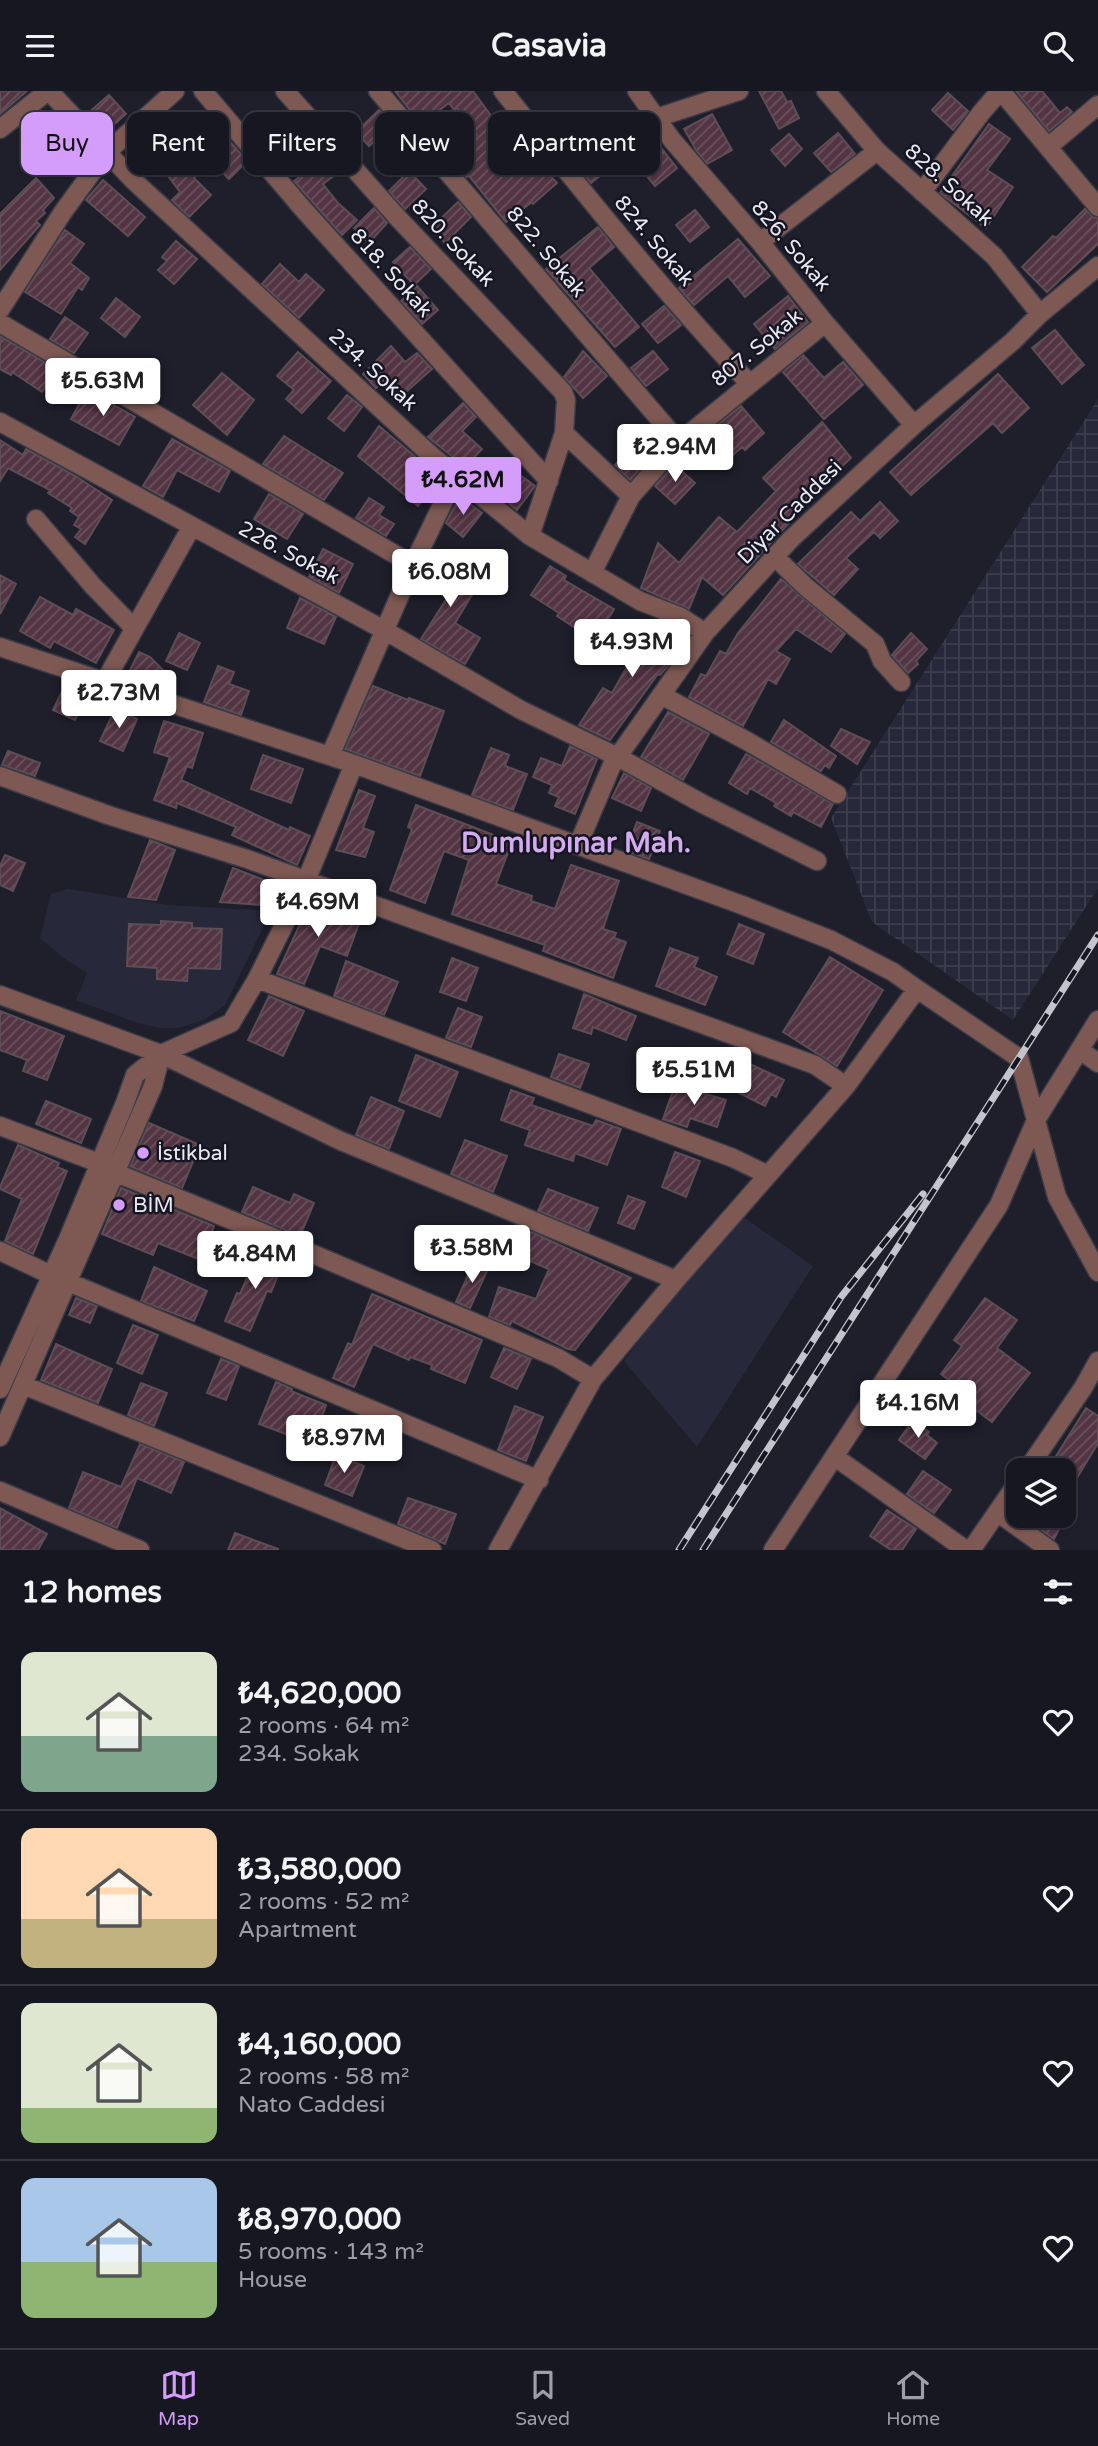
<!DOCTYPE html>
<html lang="en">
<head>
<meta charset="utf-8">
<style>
  :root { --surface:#161720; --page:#23242d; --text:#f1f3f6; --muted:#9e9fa5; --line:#35363e; --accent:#d49cfb }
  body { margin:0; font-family:"Varela Round",sans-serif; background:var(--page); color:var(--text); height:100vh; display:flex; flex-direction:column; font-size:26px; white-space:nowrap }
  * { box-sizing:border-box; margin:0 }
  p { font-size:23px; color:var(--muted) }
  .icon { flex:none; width:38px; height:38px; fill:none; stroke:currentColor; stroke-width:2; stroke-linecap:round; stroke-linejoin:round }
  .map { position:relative; height:1459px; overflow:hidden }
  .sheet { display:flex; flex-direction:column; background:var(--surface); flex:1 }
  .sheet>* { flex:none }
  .banner { position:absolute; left:21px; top:21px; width:700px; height:63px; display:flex; gap:14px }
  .buttons { position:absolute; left:1006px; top:1367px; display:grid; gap:14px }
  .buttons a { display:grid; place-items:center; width:70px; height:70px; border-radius:14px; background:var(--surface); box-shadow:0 2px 5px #0004,0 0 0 2px var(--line); font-size:35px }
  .price { position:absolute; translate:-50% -60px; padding:0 16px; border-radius:7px; background:#fff; color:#222; font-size:23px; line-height:46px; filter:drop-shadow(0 2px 4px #0008) }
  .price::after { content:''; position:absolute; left:50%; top:42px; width:21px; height:16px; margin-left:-10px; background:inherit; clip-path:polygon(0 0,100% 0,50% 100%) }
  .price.on { background:var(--accent); color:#111 }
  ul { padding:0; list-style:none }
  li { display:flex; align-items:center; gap:21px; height:175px; padding:0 21px }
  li+li { border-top:2px solid var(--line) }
  li span { display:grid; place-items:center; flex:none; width:196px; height:140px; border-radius:14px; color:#555 }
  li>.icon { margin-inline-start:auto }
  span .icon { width:84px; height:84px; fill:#fffc; stroke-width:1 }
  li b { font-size:30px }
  h2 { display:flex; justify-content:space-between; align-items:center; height:84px; padding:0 21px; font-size:30px }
  .chip { padding:0 24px; border-radius:14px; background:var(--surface); box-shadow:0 2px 5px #0004,0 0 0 2px var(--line); font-size:24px; line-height:63px }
  .chip.on { background:var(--accent); color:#111 }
  header { display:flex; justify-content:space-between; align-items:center; height:91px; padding:0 21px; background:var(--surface); font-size:32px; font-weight:700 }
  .dock { display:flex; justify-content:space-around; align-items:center; height:98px; border-top:2px solid var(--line); background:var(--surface); font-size:19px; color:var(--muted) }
  .dock a { display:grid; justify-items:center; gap:4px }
  .dock .on { color:var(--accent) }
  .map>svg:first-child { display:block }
  .built { fill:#27283a }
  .industrial { fill:url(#industrial-grid) }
  .building { fill:url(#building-hatch); stroke:#5d4d54; stroke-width:2 }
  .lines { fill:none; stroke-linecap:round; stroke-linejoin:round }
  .minor-casing { stroke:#3a3b47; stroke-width:21 }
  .minor { stroke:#7e5954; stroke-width:18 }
  .rail-casing { stroke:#c3c4cd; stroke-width:7 }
  .rail { stroke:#151622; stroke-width:4.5; stroke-dasharray:13; stroke-linecap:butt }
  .poi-dot { fill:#d49cfb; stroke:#151622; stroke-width:2.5 }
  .labels { text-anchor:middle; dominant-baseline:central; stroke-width:5; stroke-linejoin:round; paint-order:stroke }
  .street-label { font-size:21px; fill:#e8e9f2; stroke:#151622 }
  .poi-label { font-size:21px; fill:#e8e9f2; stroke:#151622; text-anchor:start }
  .district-label { font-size:28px; font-weight:bold; fill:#d2acee; stroke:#151622 }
</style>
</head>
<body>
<header><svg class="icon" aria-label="menu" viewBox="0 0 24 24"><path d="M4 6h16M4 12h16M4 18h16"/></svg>Casavia<svg class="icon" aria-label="search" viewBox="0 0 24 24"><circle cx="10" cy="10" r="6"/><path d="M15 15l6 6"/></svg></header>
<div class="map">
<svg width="1098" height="1459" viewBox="0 0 1098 1459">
  <defs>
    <pattern id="industrial-grid" width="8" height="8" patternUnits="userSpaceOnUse" patternTransform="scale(1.75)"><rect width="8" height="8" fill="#27283a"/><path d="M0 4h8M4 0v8" fill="none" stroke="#3c3d4d"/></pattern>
    <pattern id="building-hatch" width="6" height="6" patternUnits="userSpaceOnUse" patternTransform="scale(1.75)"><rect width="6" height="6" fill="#533443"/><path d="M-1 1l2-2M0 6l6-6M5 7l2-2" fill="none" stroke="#6c515f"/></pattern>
  </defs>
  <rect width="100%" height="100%" fill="#1e1f2b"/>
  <path class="built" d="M68,798L169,814L271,820L225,914L204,929L178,937H160L135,931L76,909L87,882L62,866L40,847L51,803Z
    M742,1125L813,1175L697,1356L624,1270L668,1211Z"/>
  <path class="industrial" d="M1098,308V797L1013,929L872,831L831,727Z"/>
  <path class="building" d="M0,0H27L0,23Z
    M395,0H473L497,33L504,28L521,52L557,92L533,113L532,111L506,131L469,85L467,86L449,66L477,44L457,17L454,19L449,12L421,33Z
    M759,0H781L787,11L791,10L799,27L779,38Z
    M1016,0H1042L1060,22L1067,16L1072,21L1049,40Z
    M948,2L968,20L953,39L932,19Z
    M109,4L126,23L104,42L87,23Z
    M379,19L392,34L369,55L356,41Z
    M580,22L585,32L557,50L547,37Z
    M712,23L732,59L707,73L696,59L684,38Z
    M989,33L1010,48L987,79L1013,96L986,137L940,102Z
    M838,42L855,63L831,81L814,62Z
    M789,43L802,58L785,75L771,59Z
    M312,47L327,64L322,68L335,84L323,93L338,112L357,129L342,144L294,90L299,86L285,68Z
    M596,50H600L617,71L591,92L572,68Z
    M231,52L247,70L229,88L212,71Z
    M659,54L677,77L655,95L636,72Z
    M194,55L209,71L194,87L211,104L189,126L172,109L180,101L162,77Z
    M409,80L426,98L405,118L389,100Z
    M36,87L54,107L43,119L45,122L36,130L40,134L0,179V123Z
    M103,89L145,126L128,145L86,109Z
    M458,111L471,126L445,152L431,137Z
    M374,117L387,132L369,152L354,137Z
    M1085,118L1093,126L1098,127V153L1047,201L1022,176L1053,145L1056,147Z
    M695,119L709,136L690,151L676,134Z
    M598,136L614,156L589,177L639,236L615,256L546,178Z
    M65,139L84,153L70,172L89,187L82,199L78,196L61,223L25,201Z
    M738,148L770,185L745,206L728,185L694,214L679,197Z
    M176,150L197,168L174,193L158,179L167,170L162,166Z
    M410,156L431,178L414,194L393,171Z
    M280,173L299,191L306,183L324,199L299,227L262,193Z
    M417,195L438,219L422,233L401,210Z
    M788,205L808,231L775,258L754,233Z
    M116,207L140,226L125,246L101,227Z
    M664,215L681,234L658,252L642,233Z
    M65,226L88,242L74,262L50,248Z
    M1055,239L1084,274L1062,293L1032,257Z
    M0,245L58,279L42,301L12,281L11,284L0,278Z
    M391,255L405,271L417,262L432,278L399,307L384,290L376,297L363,283Z
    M583,260L607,285L583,307L564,286Z
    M653,260L668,278L646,295L631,277Z
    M298,261L331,290L302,322L286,308L294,299L277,285Z
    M803,264L824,287L843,271L863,294L824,328L783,281Z
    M222,282L254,309L227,344L193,314Z
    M998,283L1029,317L1002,342L993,332L911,404L890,381Z
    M87,299L135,326L119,354L71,328Z
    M347,304L362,316L344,340L328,327Z
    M463,312L476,326L462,340L482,358L465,376L428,346Z
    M741,315L764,342L745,359L742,356L718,377L696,351Z
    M822,331L851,367L786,428L790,431L723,504L702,486L689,518L641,497L658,452L679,472L719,426L737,441L776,400L763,387Z
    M379,335L439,386L418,415L358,365Z
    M646,336L664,351L630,389L615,374Z
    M284,345L343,382L324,409L263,373Z
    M172,348L230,380L219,401L177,379L163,406L143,395Z
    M0,349L23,364L26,358L77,386L112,409L85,453L75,446L81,438L74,434L79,426L70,420L72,417L48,402L50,399L8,377L0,390Z
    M674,373L695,392L675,413L655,395Z
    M513,379L535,395L517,419L496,402Z
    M269,403L303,423L287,448L254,428Z
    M460,405L482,422L463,446L446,432Z
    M369,407L384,416L379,424L394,433L386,445L356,427Z
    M880,411L898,430L880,447L874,441L846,467L858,478L834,504L798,473L851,421L860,430Z
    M323,458L353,473L339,502L309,486Z
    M431,463L479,492L455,532L480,547L465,573L421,548L447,507L419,490Z
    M550,475L566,485L564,489L614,518L595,550L557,525L559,522L531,504Z
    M0,484L16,493L0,523Z
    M781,488L845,543L831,561L796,538L776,560L790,568L776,593L768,588L743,635L689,606L701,583L706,585L720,560L726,563L738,542Z
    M40,506L73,524L76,518L114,539L96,572L54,550L50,557L20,540Z
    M300,507L336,526L324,553L287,537Z
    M644,529L684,552L668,575L660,584L658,583L610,649L579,634L603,597L612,602L632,567L619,559Z
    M179,542L200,552L187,579L166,570Z
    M911,542L927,558L916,570L918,573L908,582L892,564Z
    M139,561L150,566L163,579L155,595L128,583Z
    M218,575L234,581L229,593L249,600L241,624L204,611Z
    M66,592L87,601L75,629L53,619Z
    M373,595L408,609L409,607L444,620L420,685L345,658Z
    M115,618L137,628L123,660L100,650Z
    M668,621L709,643L683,689L641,666Z
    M784,629L836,665L829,677L825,674L821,680L771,651Z
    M164,630L203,642L192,677L187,675L181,689L289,739L290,736L310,745L297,774L232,744L236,736L177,712L176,717L154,709L170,666L154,661Z
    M841,638L870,651L857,673L831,655Z
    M570,655L597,668L575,723L555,715L559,706L549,702L552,694L533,686L541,667L562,675Z
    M491,657L509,664L505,675L527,683L513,719L472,704Z
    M8,660L40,672L35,685L2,674Z
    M746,663L833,713L821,736L793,721L791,725L774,715L776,712L750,697L747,703L729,692Z
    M263,664L303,678L291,712L251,698Z
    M624,682L651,697L641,720L612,707Z
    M359,699L375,705L363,737L374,741L365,766L336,759Z
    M416,714L512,751L496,793L532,805L531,810L555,818L571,774L619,790L603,838L616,842L614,847L626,851L613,887L543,860L545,854L452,823L469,769L444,760L425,812L390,799L412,738L408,736Z
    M637,731L660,740L649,768L626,760Z
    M150,749L175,759L156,809L128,806Z
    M5,764L25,772L13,800L0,794V775Z
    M233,777L282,796L275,815L220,811Z
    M311,809L361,827L347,865L320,855L304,893L277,883Z
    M161,830L192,832V837L222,838L220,878L188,877L187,890L157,888V877L127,875L129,833L161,834Z
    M739,833L764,843L753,873L727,863Z
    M670,857L698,867L694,876L717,886L705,914L656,895Z
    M830,866L883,899L837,975L783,941Z
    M452,867L478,877L466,910L440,901Z
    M346,870L398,891L384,924L334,905Z
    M584,903L636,925L626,949L593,936L591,943L573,937Z
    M269,905L304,920L283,965L248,949Z
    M458,917L482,926L471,956L446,947Z
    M0,920L64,945L47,989L23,980L27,969L0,959Z
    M559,963L589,973L580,997L551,986Z
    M416,964L458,981L440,1026L399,1010Z
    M750,973L784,989L776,1006L771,1003L765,1015L737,1001Z
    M675,994L726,1009L717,1036L690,1027L687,1036L663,1028Z
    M511,999L534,1007L531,1014L593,1035L596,1029L621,1038L607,1074L575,1062L573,1070L525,1054L530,1039L501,1029Z
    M371,1006L404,1020L389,1058L356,1044Z
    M46,1010L91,1028L81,1052L36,1033Z
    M149,1032L200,1054L182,1097L130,1075Z
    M465,1049L507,1065L493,1101L451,1083Z
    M18,1054L59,1072L57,1076L67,1080L33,1163L5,1150L22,1108L0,1098V1096Z
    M675,1061L700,1070L686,1106L662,1096Z
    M253,1096L290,1112L294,1103L314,1112L300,1145L242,1121Z
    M121,1097L214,1135L201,1169L158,1152L153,1164L102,1143Z
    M548,1098L598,1117L588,1140L538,1120Z
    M628,1105L645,1111L634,1138L618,1132Z
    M527,1139L631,1187L575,1259L568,1258L512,1230L510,1234L489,1226L499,1196L536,1208L541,1196L549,1178L516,1164Z
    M259,1159L284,1170L271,1201L267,1200L250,1240L225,1230L237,1202L240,1203Z
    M474,1171L488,1178L470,1217L456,1211Z
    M154,1176L207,1200L194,1230L141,1210Z
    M372,1203L482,1249L465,1292L431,1278L432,1274L410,1266L409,1269L373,1253L354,1296L333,1287L348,1252L352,1254Z
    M76,1207L97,1215L90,1232L69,1224Z
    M985,1207L1017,1229L997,1257L1030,1282L992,1331L972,1316L977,1310L941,1283L962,1255L954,1249Z
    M133,1234L158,1244L142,1283L117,1272Z
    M56,1253L112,1278L98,1312L41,1289Z
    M504,1257L531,1268L517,1298L491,1286Z
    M221,1268L239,1275L226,1309L207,1302Z
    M276,1291L292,1298L291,1300L326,1314L312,1353L259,1333Z
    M141,1292L167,1302L154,1335L128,1324Z
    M515,1315L543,1326L526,1370L498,1359Z
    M1086,1317L1098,1325V1352L1075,1390L1064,1383V1379H1057L1050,1375Z
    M913,1329L929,1341L927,1344L937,1352L925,1368L899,1349Z
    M140,1353L184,1371L171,1402L137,1387L117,1437L69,1417L83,1381L121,1396Z
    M336,1364L364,1375L352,1405L325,1394Z
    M923,1380L951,1399L934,1422L907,1403Z
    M408,1407L456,1423L445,1453L398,1433Z
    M0,1417L47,1443L38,1459H0Z
    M887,1419L916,1438L902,1459H891L870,1445Z
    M1033,1424H1048L1062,1432L1054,1448L1030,1431Z
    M235,1442L278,1458V1459H228Z"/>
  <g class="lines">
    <g class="minor-casing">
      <path id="minor" d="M49,0L134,90L433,366L530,445L640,510L681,526L705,542
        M203,0L303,118L549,390
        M285,0L398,127L563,301L566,309L564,342L631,405
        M378,0L679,351
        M503,0C582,100 662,199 749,292
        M637,0L672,49L760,151L825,232L914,334
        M826,0L877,60L994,165L1040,223
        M1001,0L1098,116
        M656,27L739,0
        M0,38L48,0
        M1048,56L1098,14
        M922,101L981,22L1000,0
        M760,151L877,60
        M0,219L63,121L106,62L175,0
        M0,232L413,474
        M0,331L384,539L521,619L618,666L703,713L817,770
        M36,428L93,495L134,537
        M530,445L564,342
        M775,466L806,496L875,553L882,570L901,591
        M592,482L631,405L679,351L825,232
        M0,556L354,673L742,814L831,849L893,881L917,898
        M104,592L192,435
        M661,604L747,650L837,703
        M330,665L413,474L457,383
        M0,685L108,724L247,768L815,974L846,995
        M578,754L612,674L705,542L791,448L914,334L1013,250L1040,223L1098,175
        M257,888L733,1067L768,1084
        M0,904L161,963L341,1050L676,1189
        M1080,959L1098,972
        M0,1035L99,1072
        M114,1081L280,1149L558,1267L593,1288
        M0,1160L51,1184
        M68,1191L539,1389
        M23,1294L432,1459
        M0,1298L68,1148L125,1012L135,984L161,963L231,932L257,888L306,790L354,673
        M0,1346L153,995L161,963
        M835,1366L966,1459
        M1027,1379L1083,1297L1098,1270
        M0,1400L140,1459
        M997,1421L1050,1459
        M498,1459L593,1288L676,1189L846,995L917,898L1019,967L1057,1106L1098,1181
        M773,1459L999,1114L1036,1029L1098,929
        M971,1459L1018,1391"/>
    </g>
    <use href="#minor" class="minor"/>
    <g class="rail-casing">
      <path id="rail" d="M679,1459L841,1206L923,1103
        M703,1459L1098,844"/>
    </g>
    <use href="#rail" class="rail"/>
  </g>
  <g class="poi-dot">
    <circle cx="143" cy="1062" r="7"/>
    <circle cx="119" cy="1114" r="7"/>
  </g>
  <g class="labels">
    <g class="street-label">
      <text transform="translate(949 94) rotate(42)">828. Sokak</text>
      <text transform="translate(654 150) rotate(50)">824. Sokak</text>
      <text transform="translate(453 152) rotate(47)">820. Sokak</text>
      <text transform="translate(791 155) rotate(50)">826. Sokak</text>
      <text transform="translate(546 161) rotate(50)">822. Sokak</text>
      <text transform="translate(391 182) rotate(48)">818. Sokak</text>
      <text transform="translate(757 257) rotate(-39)">807. Sokak</text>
      <text transform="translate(373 279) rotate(42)">234. Sokak</text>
      <text transform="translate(790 421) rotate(-45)">Diyar Caddesi</text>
      <text transform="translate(289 462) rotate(28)">226. Sokak</text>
    </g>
    <g class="poi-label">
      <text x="157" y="1062">İstikbal</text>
      <text x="133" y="1114">BİM</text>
    </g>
    <g class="district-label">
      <text x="576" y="752">Dumlupınar Mah.</text>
    </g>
  </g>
</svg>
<div class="buttons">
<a><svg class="icon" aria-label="layers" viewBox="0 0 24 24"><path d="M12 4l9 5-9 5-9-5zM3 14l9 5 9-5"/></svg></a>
</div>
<b class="price" style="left:103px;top:327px">₺5.63M</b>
<b class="price" style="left:675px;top:393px">₺2.94M</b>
<b class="price on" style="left:463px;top:426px">₺4.62M</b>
<b class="price" style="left:450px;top:518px">₺6.08M</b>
<b class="price" style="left:632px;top:588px">₺4.93M</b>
<b class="price" style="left:119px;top:639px">₺2.73M</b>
<b class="price" style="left:318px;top:848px">₺4.69M</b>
<b class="price" style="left:694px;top:1016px">₺5.51M</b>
<b class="price" style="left:472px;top:1194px">₺3.58M</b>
<b class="price" style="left:255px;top:1200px">₺4.84M</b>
<b class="price" style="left:918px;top:1349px">₺4.16M</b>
<b class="price" style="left:344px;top:1384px">₺8.97M</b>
<div class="banner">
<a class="chip on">Buy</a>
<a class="chip">Rent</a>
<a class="chip">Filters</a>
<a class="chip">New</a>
<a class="chip">Apartment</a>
</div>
</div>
<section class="sheet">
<h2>12 homes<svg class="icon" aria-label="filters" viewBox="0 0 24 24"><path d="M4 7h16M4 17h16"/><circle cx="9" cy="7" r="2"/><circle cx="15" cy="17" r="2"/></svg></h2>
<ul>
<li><span style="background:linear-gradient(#dfe7d0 60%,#7fa58c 0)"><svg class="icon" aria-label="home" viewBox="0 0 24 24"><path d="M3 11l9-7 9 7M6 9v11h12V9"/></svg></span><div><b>₺4,620,000</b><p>2 rooms · 64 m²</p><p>234. Sokak</p></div><svg class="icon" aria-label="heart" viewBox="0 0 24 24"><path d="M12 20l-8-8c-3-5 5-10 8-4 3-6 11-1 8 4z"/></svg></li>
<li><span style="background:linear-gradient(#ffd9b3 65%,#c2b280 0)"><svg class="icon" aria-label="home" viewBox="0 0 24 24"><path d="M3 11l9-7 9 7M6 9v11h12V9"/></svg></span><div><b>₺3,580,000</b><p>2 rooms · 52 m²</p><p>Apartment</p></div><svg class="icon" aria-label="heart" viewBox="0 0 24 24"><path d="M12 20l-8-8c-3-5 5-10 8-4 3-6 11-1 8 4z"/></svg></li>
<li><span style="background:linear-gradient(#dfe7d0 75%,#8fb573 0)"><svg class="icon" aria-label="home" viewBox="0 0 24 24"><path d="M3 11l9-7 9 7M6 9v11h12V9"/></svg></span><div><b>₺4,160,000</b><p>2 rooms · 58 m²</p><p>Nato Caddesi</p></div><svg class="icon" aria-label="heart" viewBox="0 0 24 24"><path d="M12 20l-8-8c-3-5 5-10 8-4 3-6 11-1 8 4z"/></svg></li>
<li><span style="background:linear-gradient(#a9c7e8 60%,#8fb573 0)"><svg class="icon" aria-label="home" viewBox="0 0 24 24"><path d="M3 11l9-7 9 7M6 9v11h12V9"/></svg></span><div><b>₺8,970,000</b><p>5 rooms · 143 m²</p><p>House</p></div><svg class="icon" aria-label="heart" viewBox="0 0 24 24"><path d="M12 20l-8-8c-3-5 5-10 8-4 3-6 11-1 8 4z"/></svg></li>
</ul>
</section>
<nav class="dock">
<a class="on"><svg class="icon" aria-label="map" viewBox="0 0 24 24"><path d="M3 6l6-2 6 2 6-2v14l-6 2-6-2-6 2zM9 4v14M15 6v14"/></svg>Map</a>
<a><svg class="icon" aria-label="saved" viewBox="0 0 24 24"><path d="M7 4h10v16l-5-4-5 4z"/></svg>Saved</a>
<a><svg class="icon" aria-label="home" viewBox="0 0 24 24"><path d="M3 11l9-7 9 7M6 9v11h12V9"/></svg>Home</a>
</nav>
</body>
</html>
